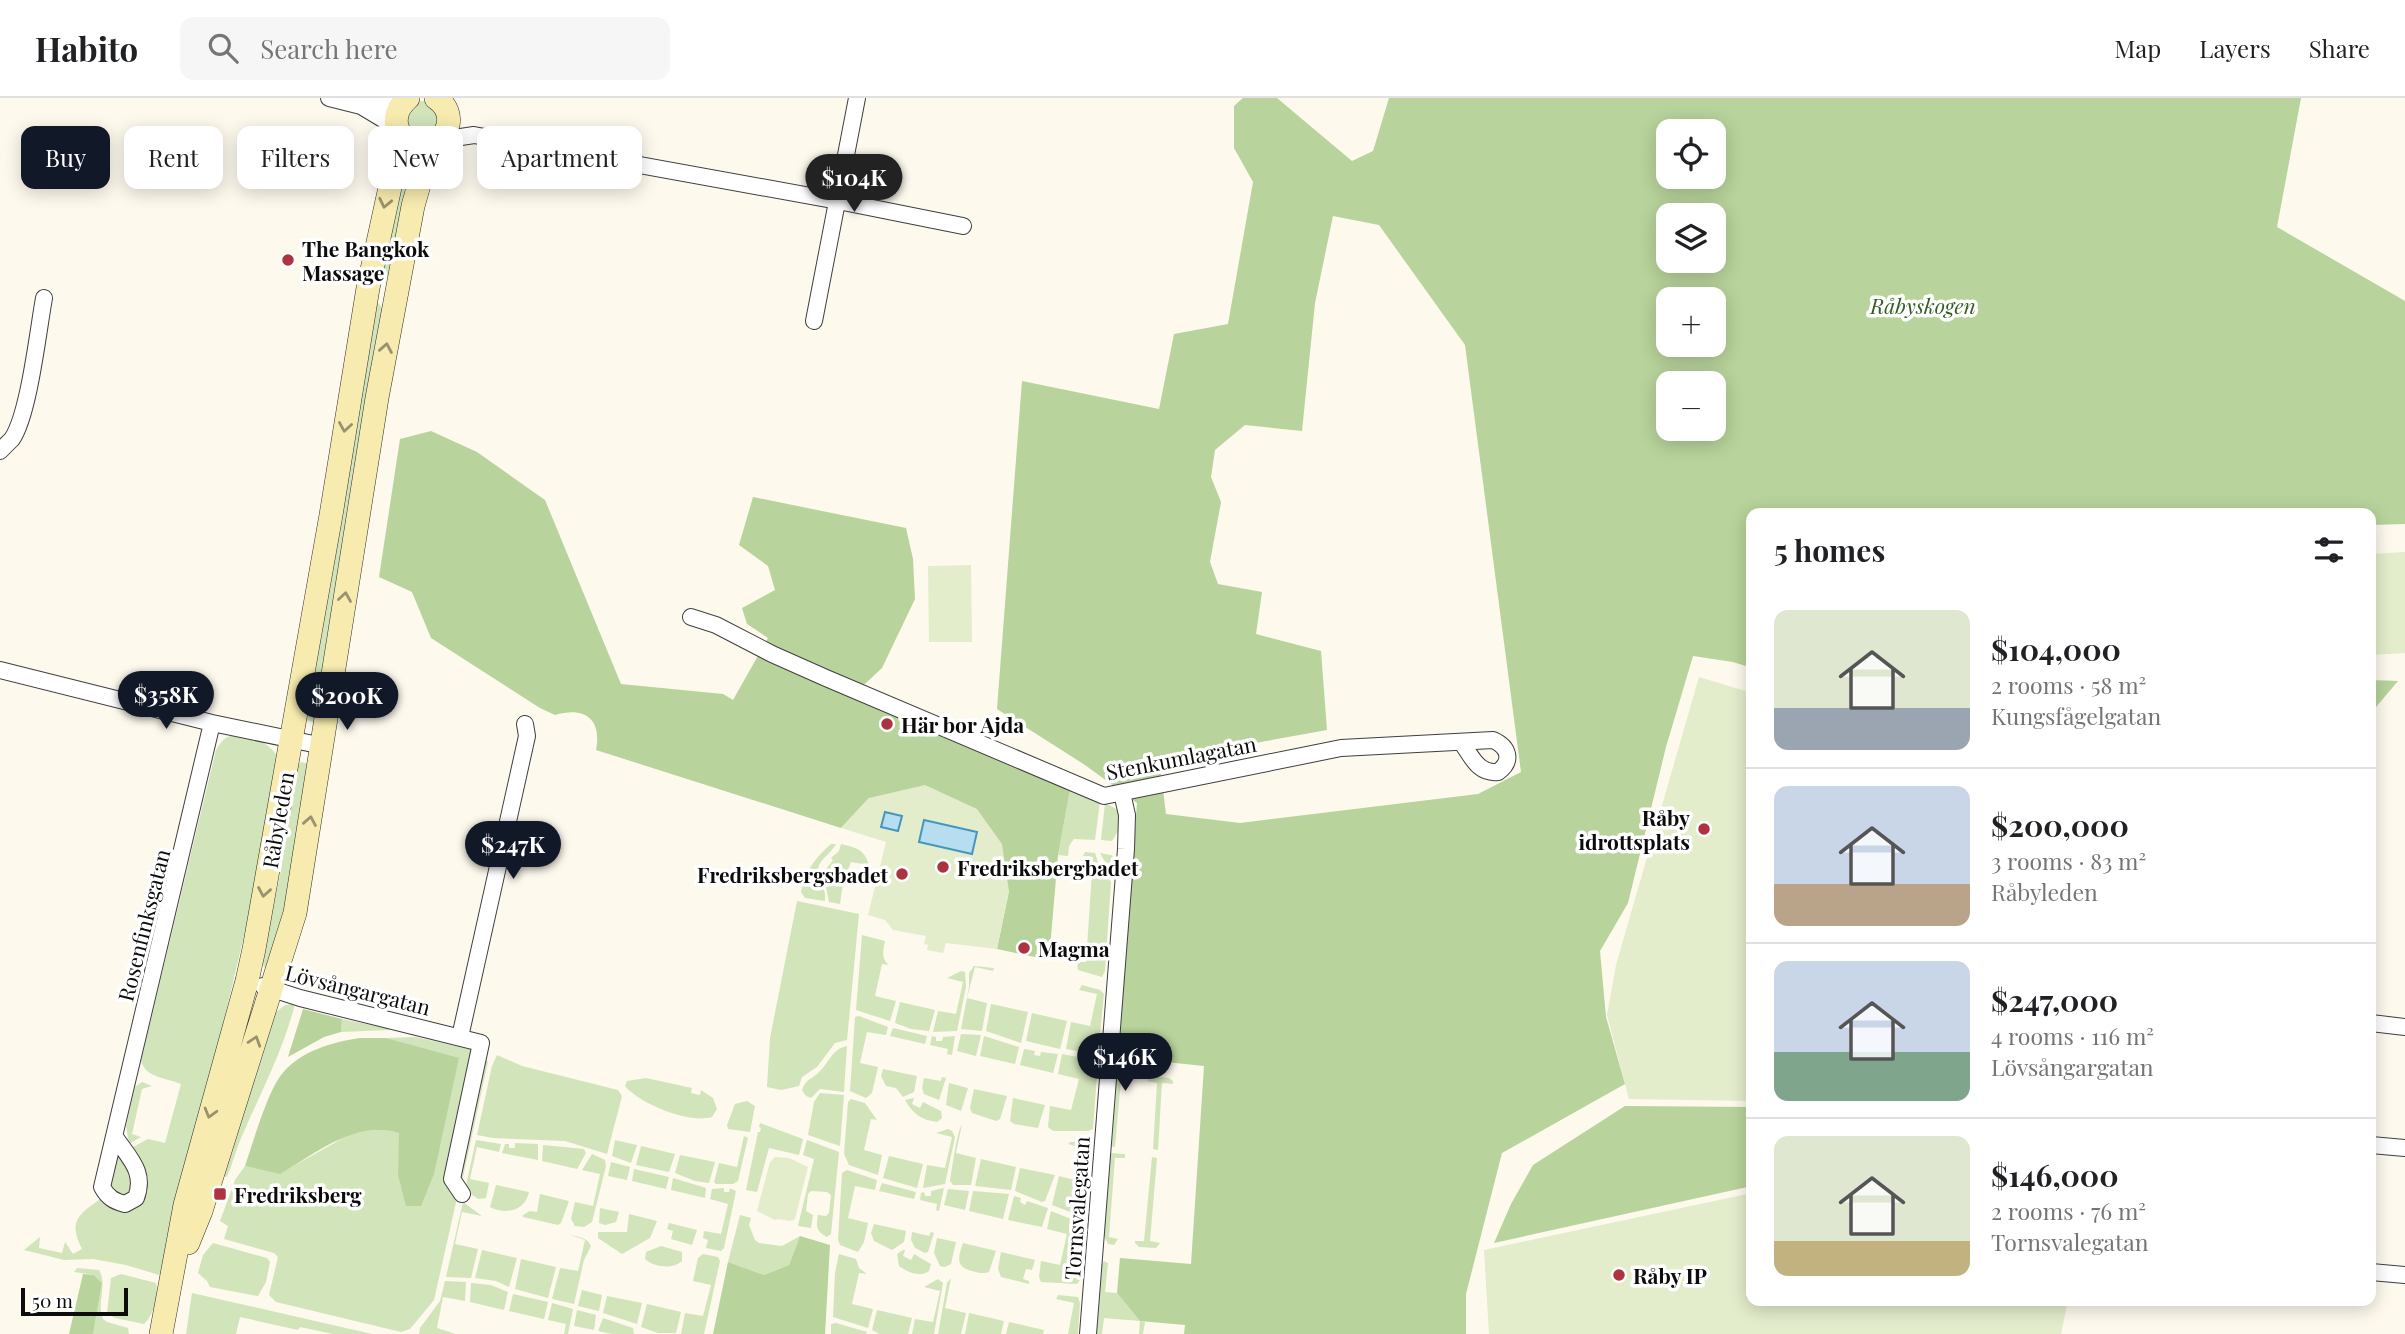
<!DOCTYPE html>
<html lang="en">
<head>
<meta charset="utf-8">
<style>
  :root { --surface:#fff; --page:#f6f6f6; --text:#202124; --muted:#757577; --line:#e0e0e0; --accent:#111827 }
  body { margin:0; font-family:"Playfair Display",serif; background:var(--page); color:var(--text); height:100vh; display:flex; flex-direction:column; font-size:26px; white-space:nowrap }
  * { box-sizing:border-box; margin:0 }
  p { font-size:23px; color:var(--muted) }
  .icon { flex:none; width:38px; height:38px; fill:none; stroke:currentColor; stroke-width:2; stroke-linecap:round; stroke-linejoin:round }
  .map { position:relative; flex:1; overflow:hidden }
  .drawer { position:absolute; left:1746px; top:410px; width:630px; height:798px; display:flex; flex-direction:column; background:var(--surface); border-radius:14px; box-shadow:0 4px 18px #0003 }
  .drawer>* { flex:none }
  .hud { position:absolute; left:21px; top:28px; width:665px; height:63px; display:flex; gap:14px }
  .tools { position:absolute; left:1656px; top:21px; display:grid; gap:14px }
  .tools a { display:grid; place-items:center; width:70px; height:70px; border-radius:14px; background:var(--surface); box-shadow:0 4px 18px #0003; font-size:35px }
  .scale { position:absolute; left:21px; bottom:18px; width:107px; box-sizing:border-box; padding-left:7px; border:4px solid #0c0c0c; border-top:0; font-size:19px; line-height:24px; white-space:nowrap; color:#0c0c0c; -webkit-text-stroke:5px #fff; paint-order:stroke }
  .price { position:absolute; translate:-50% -60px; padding:0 16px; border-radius:24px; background:var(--accent); color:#fff; font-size:23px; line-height:46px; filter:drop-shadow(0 2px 4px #0008) }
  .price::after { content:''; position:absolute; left:50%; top:42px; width:21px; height:16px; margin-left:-10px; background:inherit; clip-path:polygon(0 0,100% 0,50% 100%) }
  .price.on { background:#222; color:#fff }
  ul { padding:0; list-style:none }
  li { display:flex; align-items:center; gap:21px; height:175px; padding:0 28px }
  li+li { border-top:2px solid var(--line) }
  li span { display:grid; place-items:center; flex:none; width:196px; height:140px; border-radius:14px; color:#555 }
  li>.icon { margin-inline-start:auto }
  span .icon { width:84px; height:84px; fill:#fffc; stroke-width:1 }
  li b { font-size:30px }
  h2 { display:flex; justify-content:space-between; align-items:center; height:84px; padding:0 28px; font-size:30px }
  .pill { padding:0 24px; border-radius:14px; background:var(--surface); box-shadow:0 4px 18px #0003; font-size:24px; line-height:63px }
  .pill.on { background:var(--accent); color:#fff }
  header { display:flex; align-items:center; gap:42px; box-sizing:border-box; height:98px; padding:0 35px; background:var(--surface); border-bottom:2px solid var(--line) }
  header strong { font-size:33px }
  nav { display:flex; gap:38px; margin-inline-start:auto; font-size:24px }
  .search { width:490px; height:63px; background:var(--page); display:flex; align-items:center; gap:18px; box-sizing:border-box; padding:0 24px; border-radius:14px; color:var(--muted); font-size:26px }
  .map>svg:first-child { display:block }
  .green { fill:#d2e4ba }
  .forest { fill:#b8d39b; fill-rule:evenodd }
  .pitch { fill:#e3eccb }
  .water { fill:#b7def0; stroke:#4596bf; stroke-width:2 }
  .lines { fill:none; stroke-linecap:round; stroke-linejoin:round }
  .street-casing { stroke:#3f3f3f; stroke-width:18 }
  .secondary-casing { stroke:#2e2e2e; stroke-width:24 }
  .street { stroke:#fff; stroke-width:16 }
  .secondary { stroke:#f7ebaf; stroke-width:23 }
  .oneway { stroke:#99926e }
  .poi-dot { fill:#ae3340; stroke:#fff; stroke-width:2.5 }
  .labels { text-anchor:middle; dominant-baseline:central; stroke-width:7; stroke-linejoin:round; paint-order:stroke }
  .poi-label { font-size:21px; font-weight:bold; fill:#0c0c0c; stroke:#fff; text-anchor:start }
  .park-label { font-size:21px; font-style:italic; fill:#335d23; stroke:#fff }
  .street-label { font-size:21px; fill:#0c0c0c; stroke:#fff }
</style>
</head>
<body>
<header>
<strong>Habito</strong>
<div class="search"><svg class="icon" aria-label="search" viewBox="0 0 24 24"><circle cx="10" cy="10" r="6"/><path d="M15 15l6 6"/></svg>Search here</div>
<nav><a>Map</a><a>Layers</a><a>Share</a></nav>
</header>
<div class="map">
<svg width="2405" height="1236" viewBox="0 0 2405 1236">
  <rect width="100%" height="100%" fill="#fdf9ed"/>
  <path class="green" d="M419,3H425L440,15L434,37L411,38L404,15Z
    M397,84L411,87L392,176L388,180L380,178Z
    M378,205L384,212L315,625L306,622L374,207Z
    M237,636C254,641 268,643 277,658L253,800L164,1174L159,1177L126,1167L93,1161L64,1162L24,1152L40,1139L39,1150L62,1155L65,1144L73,1156L82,1151C68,1123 78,1117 100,1101C116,1122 150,1114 148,1086C148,1074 136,1061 131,1050L148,1041L165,1045L181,986C167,980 146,980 141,963L216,652C222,642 226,638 237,636Z
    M301,664L309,666L294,782L269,870H265L262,865L280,777L297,668Z
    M1071,686L1100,703L1095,742L1074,741L1069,748L1068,758L1058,757Z
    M1105,705L1118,712V733L1112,743L1101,742Z
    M831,746H836C828,760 815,762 818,781L820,782L825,795V803L805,800L801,794C805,773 815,760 831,746Z
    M841,746C857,750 864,751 869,767L851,764L843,785L840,806L829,804L825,784L827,783V770L833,762L831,760L839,753Z
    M1085,754L1095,755L1099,767L1111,784L1105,873L1102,879L1078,872L1077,864H1086L1093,759L1083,758Z
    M1100,755L1111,757L1114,759V780Z
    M797,803L859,816L847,942L835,945L817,969L802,979L799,988L781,992L767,989L770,940Z
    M862,837L885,843C883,853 881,860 889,867L882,866L875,898L896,903L890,923L856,912Z
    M974,868L994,870L993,873L975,869L967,900L987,905L982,933L961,931L969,889V875Z
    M961,873L965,874L966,889L957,933L933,934L938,913L956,916L963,884L947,880Z
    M1082,887L1100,892L1104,896L1098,957L1066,951L1071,924L1090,928L1097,896L1079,892Z
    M900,904L935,912L929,933L911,931L895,925Z
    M295,906C283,953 261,994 242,1038C236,1051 233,1065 227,1079L221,1077L275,915L285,907Z
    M991,906L1028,914L1021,945L986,933Z
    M1032,915L1067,923L1060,951L1026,943Z
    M859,918L888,929L886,937L867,934L860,965L878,969L872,995L866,1000L850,993L855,919Z
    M342,921L390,931V932L341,934Z
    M893,930L927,938L925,946L890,938Z
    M961,936L981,937L976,958L957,953Z
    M932,938L936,939V943H942L943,939L955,938L952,957L947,956L948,951L930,947Z
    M984,938L1019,949L1015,966L980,958Z
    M416,939L473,952L448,1085L457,1100L434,1202L410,1231L401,1234L276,1204L269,1197L278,1159L274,1155L224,1141L228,1128L220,1123L235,1082L245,1068L281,1075L352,1035L383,1030L400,1035L398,1077L459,961L386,940Z
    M847,948L844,994L820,991L811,1000L806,998L802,992C805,982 810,982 817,976C829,966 831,951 847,948Z
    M1024,951L1035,953L1034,957L1040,958L1041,954L1058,956L1053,975L1020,967Z
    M1062,956L1098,963L1093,1031L1088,1033H1053L1048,1029L1050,1008L1071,1012L1079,981L1058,976Z
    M497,957L522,968L618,992L622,998L607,1056L565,1043L493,1040L477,1037L492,968Z
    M485,960L488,964L461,1088L459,1072Z
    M883,971L917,978L914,994L903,999L896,990L886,988L881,978Z
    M1120,976H1128L1132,982H1121L1115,1049L1110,1048L1116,981Z
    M1152,978L1169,980L1173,983V986L1162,985L1158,1052L1153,1051L1157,985L1147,983Z
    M942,979L946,980L939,1002L924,996L922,990L924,980L941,983Z
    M646,980L692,990L691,995L700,997L701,992L713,1000L717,1011L712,1019C689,1026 640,1006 625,988L627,983Z
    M142,984L152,988L142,991L132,1036L141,1039L129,1046L126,1028L135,989Z
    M949,985L968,990L961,1013L946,1007Z
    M974,991L1007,998L1000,1021L996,1023L972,1015L970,1010Z
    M820,995L844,997L840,1048L808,1037L814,1004Z
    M914,1000L912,1006L920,1010L923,1004L941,1013L942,1020L937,1024C921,1022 913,1016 905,1002Z
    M1013,1000L1045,1007L1038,1030L1014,1026L1010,1023Z
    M851,1001L865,1005L877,1022L871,1021L864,1052L882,1057L878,1077L849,1067L844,1056L848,1004Z
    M747,1003L755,1008L750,1034L728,1031L727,1027L735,1006Z
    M760,1025L803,1041L799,1057L769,1050L757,1094L746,1092L758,1034H760L761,1030L759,1029Z
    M962,1026L956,1055L976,1060L971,1087H953L950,1083C952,1071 957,1033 962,1026Z
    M948,1031L952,1033L955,1039L945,1086L923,1090L927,1067L945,1070L952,1039L936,1035Z
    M744,1038L748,1040L738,1083L733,1086H716L714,1084L719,1065L737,1069Z
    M476,1042L501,1046L499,1054L477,1049L470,1081L489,1085L486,1100L478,1101L465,1092Z
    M615,1042L637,1047L631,1065L612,1058Z
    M807,1042L839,1054L831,1136L827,1139C816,1133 816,1129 818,1117L826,1118L829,1115L831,1097L827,1094L811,1093L808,1096L806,1113L813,1117L811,1130L798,1128L814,1061L803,1057Z
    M1070,1044H1088L1092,1048L1086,1120L1052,1107L1059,1078L1079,1083L1086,1051L1068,1046Z
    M515,1045L538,1046V1062L502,1055L505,1046H509V1050H515Z
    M543,1047L584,1051L586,1055L577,1071L542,1063Z
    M641,1048L675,1056L669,1074L636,1067Z
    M1110,1055L1125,1056V1060H1115L1109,1139L1118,1141L1114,1147L1108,1146L1104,1138Z
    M592,1056L605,1062L606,1068L592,1124L584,1129L575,1128L571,1121L575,1104L593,1108L600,1076L582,1072Z
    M680,1057L715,1064L709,1085L695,1083L675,1075Z
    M119,1058L134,1083L135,1090L127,1100L114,1097L109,1085L116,1060Z
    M889,1058L923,1066L917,1090L883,1080Z
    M1152,1059L1157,1060L1150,1143L1160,1145L1156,1150L1139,1149L1135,1145V1143H1144Z
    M981,1061L1016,1069L1011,1092L975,1088Z
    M611,1064L630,1069L627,1082L608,1078Z
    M1020,1070L1055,1077L1045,1103L1042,1104L1015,1093Z
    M634,1071L669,1079L666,1091L632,1083Z
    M847,1072L877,1082L875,1092L855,1088L848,1120L868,1125L864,1144L858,1154L840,1147L838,1142L842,1075Z
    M673,1080L706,1090L705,1100L671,1092Z
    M882,1085L916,1094L914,1101L879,1093Z
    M496,1087L529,1094C525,1113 506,1117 490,1109Z
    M724,1090V1094H729L730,1090L736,1093L724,1150L721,1153L706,1150L708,1142L703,1140L704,1133L721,1136L728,1106L710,1101L712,1091Z
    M944,1090L939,1113L936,1112L937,1106L920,1102L921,1095L924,1094L925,1098H931V1093Z
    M948,1091L969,1093L965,1112L944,1107Z
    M973,1093L1009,1096L1003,1121L969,1113Z
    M540,1096L569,1103L561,1125L558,1127L523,1119V1117L530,1113L537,1114Z
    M1014,1098L1021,1100L1020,1104L1025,1107L1027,1103L1048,1110L1042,1129L1008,1122Z
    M463,1104L482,1118L462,1114L455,1146L478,1151L471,1180L446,1179Z
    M600,1110L619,1114L616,1124L605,1127L599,1125Z
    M1051,1113L1081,1125L1085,1128L1082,1180L1077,1186L1041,1184L1039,1179L1041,1163L1060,1167L1067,1136L1047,1131Z
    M629,1116L657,1123L650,1140L622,1156L598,1140V1134H627Z
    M740,1117L751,1120L749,1127L755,1142L759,1145L782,1148L800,1138L789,1167L764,1177L728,1164Z
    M669,1125L697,1132L692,1147L671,1141L673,1133L667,1131Z
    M874,1126L906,1133L904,1144L892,1152L874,1143L871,1135Z
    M912,1134L929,1138L931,1134L934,1135L928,1154L925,1155L915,1150L911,1142Z
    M570,1137C578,1139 587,1139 591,1148L584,1162L574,1206L552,1201L560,1170L578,1173L585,1142Z
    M937,1140L956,1144L951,1166L945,1169L940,1168L934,1155Z
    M213,1145L267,1160L270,1164L266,1184L258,1198L210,1189L207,1183L198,1175L203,1157Z
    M963,1145L996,1153L989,1174C983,1176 979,1175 972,1173C955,1169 958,1159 963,1145Z
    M661,1148L682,1154V1163C672,1172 654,1169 645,1161L646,1154Z
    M482,1152L517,1160L509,1189L496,1183L475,1180Z
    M903,1152H905L903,1158L911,1162L914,1156L931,1166L929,1173C919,1180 908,1174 899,1168L897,1156Z
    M1001,1154L1035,1162L1032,1172L1026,1171L1023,1181L1029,1183V1186L1001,1179L998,1171Z
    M703,1156L718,1159L720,1163L704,1236H681L685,1215L703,1218L711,1187L693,1183L698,1160Z
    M839,1156L856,1161L859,1170L867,1176L859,1175L852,1206L873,1211L868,1230L833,1219L835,1175Z
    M521,1161L556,1169L548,1200L515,1191Z
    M1104,1163L1108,1165L1105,1194L1117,1195L1140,1223L1145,1224L1143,1236H1139L1140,1223L1104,1220L1102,1236H1096L1101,1168Z
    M77,1170L99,1172C108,1188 96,1204 103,1221L107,1224L128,1230L129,1236H93L102,1185L94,1177L74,1174Z
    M121,1176L156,1185C159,1198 153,1218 144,1226L115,1220L107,1215L111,1180Z
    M951,1180L945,1210L966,1215L961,1236H938L947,1185Z
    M938,1181L943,1185L934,1236H912L915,1221L933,1224L940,1193L924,1189Z
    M445,1183L466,1184L465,1203L443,1199L437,1230L456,1236H419L420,1230L440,1203Z
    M471,1185L491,1187L508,1194L504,1212L470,1204Z
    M582,1192L602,1197L599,1213L578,1208Z
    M192,1195L372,1236H333L300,1229L298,1232L240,1219L236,1236H186Z
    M513,1196L548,1204L544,1221L509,1213Z
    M1058,1197L1078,1199L1080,1205L1078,1236H1068L1074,1205L1056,1201Z
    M607,1198L642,1205L637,1226L603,1215Z
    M552,1205L573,1211L568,1236H564L566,1226L548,1222Z
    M647,1206L681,1214L676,1235H658L641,1229Z
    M577,1212L596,1217L594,1232L574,1228Z
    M877,1212L912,1220L908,1236H879L872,1232Z
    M969,1215L1004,1223L1001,1236H965Z
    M603,1220L633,1230L634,1236H612L598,1233Z
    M1009,1224L1044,1232L1043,1236H1006Z
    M836,1225L867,1234L866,1236H831V1226Z"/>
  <path class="forest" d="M1243,0H1277L1352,63L1373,53L1389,0H2301L2277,129L2405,203V426L2371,427V415H1752V570L1733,564L1693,558L1666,649L1628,805L1600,853L1606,919L1625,986L1502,1055L1466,1196V1236H1184L1185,1227L1140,1223L1117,1195L1120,1160L1191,1166L1204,968L1118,959L1137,705L1085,667L997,611L1022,283L1159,311L1174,236L1228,226L1253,84L1234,50V8ZM1668,33H1713V79H1668ZM1668,117H1713V163H1668ZM1333,118L1379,127L1465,247L1521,674L1478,696L1240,725L1166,716L1160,668L1227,650L1327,632L1321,553L1256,536L1262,494L1218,486L1210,464L1221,404L1211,379L1215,352L1245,327L1302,333L1315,205ZM1668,201H1713V247H1668ZM1668,285H1713V331H1668Z
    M431,333L477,354L545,402L621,586L723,596L733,602L768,540L747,526L742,510L775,492L768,468L739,447L753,399L906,430L913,461L915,501L882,570L853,597L1071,686L1058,757L1049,862L997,851L1009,793L869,700L841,730L596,652C602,621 585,608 555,617L540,610L431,540L412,494L379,479L400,341Z
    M2371,582L2398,583L2371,615Z
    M303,911L342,921L341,934L324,939L288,959Z
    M360,940H386L459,960L434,1076L421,1108H406L398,1077L399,1035C357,1021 316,1055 280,1076L245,1068C253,1045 268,992 282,976C300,953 333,944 360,940Z
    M1625,1008L1752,1009V1088L1494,1145L1511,1106L1533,1067Z
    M800,1138L830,1147L825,1236H713L728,1164L764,1177L789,1167Z
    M83,1176L94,1177L102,1185L93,1236H69Z"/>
  <path class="pitch" d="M2405,454V555L2371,557V456Z
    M971,467L972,544H929L928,468Z
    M1699,579L1752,595V1003L1629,1001L1607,917L1616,867Z
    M925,687L977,711L1002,746L1009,793L997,851L946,845L943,855L927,852L928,847L924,846L926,838L893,832L885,822L868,817L886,744L841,730L869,700Z
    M775,1059L789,1060L808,1069L795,1121L790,1123L778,1121L775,1122L757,1113L770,1064Z
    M1752,1095V1202H2068L2061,1236H1489L1484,1152Z"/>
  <path class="water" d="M885,714L902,718L898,733L881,729Z
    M924,722L977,734L972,756L919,744Z"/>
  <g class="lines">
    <g class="street-casing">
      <path id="street" d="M329,0L361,8L396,29
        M361,8L401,6
        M441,42L474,37L838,103L963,128
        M814,223L857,0
        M0,353C4,349 8,345 12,341C29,316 38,233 44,200
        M691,519L716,527L772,556L826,580L1104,698L1341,650L1493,642C1509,649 1513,663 1498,674C1478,676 1472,659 1462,645
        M0,572L212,625L323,648
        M263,888L300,900L481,945L452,1081L462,1096
        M2371,925L2405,929
        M460,939L527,638L525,626
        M115,1039C129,1060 146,1074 136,1100L125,1106C114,1103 108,1100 102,1089L212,625
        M2371,1047L2405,1050
        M2371,1174L2405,1177
        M1088,1236L1126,751L1127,717L1122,695"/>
    </g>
    <g class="secondary-casing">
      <path id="secondary" d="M408,0C386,19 397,48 426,49C449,42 458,15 436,0
        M188,1145L201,1113L295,815L377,300L413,108L430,48
        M161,1236L185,1107L247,883L254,851L331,417L368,190L401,39"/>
    </g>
    <use href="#street" class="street"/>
    <use href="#secondary" class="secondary"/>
  </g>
  <defs><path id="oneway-chevron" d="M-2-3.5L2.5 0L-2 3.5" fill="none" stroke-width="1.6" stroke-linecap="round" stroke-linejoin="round" transform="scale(1.75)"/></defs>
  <g class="oneway">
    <use href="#oneway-chevron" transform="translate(385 105) rotate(102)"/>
    <use href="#oneway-chevron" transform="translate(386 250) rotate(-80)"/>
    <use href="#oneway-chevron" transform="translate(345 329) rotate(99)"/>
    <use href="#oneway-chevron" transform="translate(345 499) rotate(-81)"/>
    <use href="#oneway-chevron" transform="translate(310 723) rotate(-80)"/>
    <use href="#oneway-chevron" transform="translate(264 794) rotate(100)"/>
    <use href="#oneway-chevron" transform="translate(255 943) rotate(-72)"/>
    <use href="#oneway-chevron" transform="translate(210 1015) rotate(106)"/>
  </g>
  <g class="poi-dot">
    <circle cx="288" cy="162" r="7"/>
    <circle cx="887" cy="626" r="7"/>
    <circle cx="1704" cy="731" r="7"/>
    <circle cx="943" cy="769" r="7"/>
    <circle cx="902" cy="776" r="7"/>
    <circle cx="1024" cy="850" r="7"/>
    <rect x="213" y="1089" width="14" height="14" rx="3.5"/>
    <circle cx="1619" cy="1177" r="7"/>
  </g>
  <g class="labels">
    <g class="poi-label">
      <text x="302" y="150">The Bangkok<tspan x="302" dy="24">Massage</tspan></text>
      <text x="901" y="626">Här bor Ajda</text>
      <text x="1690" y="719" text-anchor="end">Råby<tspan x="1690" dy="24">idrottsplats</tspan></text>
      <text x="957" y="769">Fredriksbergbadet</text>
      <text x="888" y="776" text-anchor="end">Fredriksbergsbadet</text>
      <text x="1038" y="850">Magma</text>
      <text x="234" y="1096">Fredriksberg</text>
      <text x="1633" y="1177">Råby IP</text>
    </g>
    <g class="park-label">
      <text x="1923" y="207">Råbyskogen</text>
    </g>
    <g class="street-label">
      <text transform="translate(1181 659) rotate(-11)">Stenkumlagatan</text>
      <text transform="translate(277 722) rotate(-80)">Råbyleden</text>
      <text transform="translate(143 827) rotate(-76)">Rosenfinksgatan</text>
      <text transform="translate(358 891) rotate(14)">Lövsångargatan</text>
      <text transform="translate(1076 1110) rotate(-86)">Tornsvalegatan</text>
    </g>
  </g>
</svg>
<div class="tools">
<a><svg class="icon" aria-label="locate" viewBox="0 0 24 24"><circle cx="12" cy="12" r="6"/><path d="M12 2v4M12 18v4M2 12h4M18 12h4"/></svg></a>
<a><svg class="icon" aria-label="layers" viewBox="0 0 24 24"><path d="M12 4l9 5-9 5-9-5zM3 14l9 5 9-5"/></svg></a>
<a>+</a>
<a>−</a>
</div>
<div class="scale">50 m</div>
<b class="price on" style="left:854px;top:116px">$104K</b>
<b class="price" style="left:166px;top:633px">$358K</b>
<b class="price" style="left:347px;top:634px">$200K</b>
<b class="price" style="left:513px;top:783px">$247K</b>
<b class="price" style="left:1125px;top:995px">$146K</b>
<div class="hud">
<a class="pill on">Buy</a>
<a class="pill">Rent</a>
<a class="pill">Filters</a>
<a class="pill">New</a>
<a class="pill">Apartment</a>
</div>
<section class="drawer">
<h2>5 homes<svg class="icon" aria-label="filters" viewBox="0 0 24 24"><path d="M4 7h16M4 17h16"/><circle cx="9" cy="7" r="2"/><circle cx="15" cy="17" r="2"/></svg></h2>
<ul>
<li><span style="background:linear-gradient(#dfe7d0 70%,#9aa5b1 0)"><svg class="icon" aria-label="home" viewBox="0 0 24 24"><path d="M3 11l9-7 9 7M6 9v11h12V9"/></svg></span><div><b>$104,000</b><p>2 rooms · 58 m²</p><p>Kungsfågelgatan</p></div></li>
<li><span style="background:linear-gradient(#c9d6e8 70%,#b9a48a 0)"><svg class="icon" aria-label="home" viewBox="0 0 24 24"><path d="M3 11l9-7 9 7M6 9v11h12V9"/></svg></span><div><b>$200,000</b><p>3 rooms · 83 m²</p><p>Råbyleden</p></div></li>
<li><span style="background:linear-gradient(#c9d6e8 65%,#7fa58c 0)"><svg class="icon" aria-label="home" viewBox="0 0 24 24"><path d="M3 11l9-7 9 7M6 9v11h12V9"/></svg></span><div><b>$247,000</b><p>4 rooms · 116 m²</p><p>Lövsångargatan</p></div></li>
<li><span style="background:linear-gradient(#dfe7d0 75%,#c2b280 0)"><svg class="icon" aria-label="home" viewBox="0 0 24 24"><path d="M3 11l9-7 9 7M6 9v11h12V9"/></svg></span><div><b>$146,000</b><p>2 rooms · 76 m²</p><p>Tornsvalegatan</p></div></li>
</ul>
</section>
</div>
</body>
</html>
